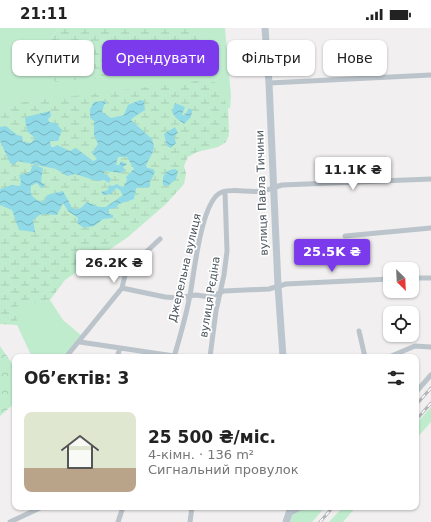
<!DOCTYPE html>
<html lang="uk">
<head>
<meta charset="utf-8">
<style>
  :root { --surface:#fff; --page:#f6f6f6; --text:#222; --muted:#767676; --line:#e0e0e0; --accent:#7c3aed }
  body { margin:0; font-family:"DejaVu Sans",sans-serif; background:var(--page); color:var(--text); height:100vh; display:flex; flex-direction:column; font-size:15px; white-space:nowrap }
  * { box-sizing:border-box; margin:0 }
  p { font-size:13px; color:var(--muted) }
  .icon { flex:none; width:22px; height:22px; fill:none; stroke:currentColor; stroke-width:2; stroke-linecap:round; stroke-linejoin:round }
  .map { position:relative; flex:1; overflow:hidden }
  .panel { position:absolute; left:12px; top:326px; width:407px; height:156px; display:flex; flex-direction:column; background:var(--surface); border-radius:8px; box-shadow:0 1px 3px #0004 }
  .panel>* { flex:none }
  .top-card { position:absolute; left:12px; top:12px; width:407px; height:36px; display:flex; gap:8px }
  .needle { width:26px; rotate:156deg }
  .fabs { position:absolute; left:383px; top:234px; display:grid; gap:8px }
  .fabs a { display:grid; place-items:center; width:36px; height:36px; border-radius:8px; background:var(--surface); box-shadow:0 1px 3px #0004; font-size:20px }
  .price { position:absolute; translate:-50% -34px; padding:0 9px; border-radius:4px; background:#fff; color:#222; font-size:13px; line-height:26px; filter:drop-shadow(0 1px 2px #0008) }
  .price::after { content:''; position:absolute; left:50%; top:24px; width:12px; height:9px; margin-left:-6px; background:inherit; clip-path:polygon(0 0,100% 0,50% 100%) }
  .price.selected { background:var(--accent); color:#fff }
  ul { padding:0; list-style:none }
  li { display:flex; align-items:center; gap:12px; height:100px; padding:0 12px }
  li+li { border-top:1px solid var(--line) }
  li span { display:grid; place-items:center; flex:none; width:112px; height:80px; border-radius:8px; color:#555 }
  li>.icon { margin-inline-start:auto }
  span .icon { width:48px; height:48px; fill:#fffc; stroke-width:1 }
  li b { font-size:17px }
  h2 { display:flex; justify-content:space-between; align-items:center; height:48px; padding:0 12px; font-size:17px }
  .chip { padding:0 14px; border-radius:8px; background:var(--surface); box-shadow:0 1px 3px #0004; font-size:14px; line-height:36px }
  .chip.selected { background:var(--accent); color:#fff }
  .status { display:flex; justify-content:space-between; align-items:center; height:28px; padding:0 20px; background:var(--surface); direction:ltr }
  .status svg { height:11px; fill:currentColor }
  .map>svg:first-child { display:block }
  .grass { fill:#c0ecce }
  .forest { fill:url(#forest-crowns) }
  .wetland { fill:url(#wetland-marsh) }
  .water { fill:url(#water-waves) }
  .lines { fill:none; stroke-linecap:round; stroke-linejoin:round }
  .street { stroke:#bbc4cb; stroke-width:5 }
  .secondary { stroke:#bcc6cf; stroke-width:7 }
  .rail-casing { stroke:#b1b4b9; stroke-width:3 }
  .rail { stroke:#fff; stroke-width:1.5; stroke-dasharray:4.5; stroke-linecap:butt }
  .labels { text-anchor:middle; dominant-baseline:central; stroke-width:3.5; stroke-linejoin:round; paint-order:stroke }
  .street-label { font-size:11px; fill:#48535b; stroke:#fff }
</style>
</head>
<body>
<div class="status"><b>21:11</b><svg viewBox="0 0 49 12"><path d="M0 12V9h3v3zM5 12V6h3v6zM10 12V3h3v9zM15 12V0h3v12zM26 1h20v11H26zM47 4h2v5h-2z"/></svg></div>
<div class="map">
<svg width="431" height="494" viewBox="0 0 431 494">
  <defs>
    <pattern id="forest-crowns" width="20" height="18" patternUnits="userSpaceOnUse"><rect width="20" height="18" fill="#c0ecce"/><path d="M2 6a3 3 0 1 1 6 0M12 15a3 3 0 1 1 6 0" fill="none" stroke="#a6ccb3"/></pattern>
    <pattern id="wetland-marsh" width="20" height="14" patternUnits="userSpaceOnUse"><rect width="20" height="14" fill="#c0ecce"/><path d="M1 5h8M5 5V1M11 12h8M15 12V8" fill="none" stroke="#a6ccb3"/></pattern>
    <pattern id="water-waves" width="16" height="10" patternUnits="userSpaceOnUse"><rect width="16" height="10" fill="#90d9e6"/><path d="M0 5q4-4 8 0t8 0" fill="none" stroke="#78b3bd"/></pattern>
  </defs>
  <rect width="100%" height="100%" fill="#f1efef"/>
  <path class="grass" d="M0,0H59L46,16L193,0H225L231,68L230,81L201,57L0,80Z
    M50,272L63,292L82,308L64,329H32L17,297V277Z
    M431,379V394L416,411V396Z
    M302,479H325L312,494H286L290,485Z
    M343,479H356L343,494H329Z"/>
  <path class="forest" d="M0,318L15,340V375L0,388Z"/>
  <path class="wetland" d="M59,0H194L201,20L197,34C154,49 104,49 58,54L49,52L44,42L46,16Z
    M196,53L215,54L228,79L229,107L226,114L218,119L197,124L188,129L184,138L186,146L184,156L166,176L128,209L65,252L50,272L17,278V297L0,296V77Z"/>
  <path class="water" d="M140,72L144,73L145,82L134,89L131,92L152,111L154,118L153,124L146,137L147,140L153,141L155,144L150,154V159L136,160L134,171L119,176L116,180L109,181V186L113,187V190L103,191L94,198L84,200L77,195L78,190L68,183L63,175L57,187L41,186L33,192L35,204L19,202L12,182L0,177V161L12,157L20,158L21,154L19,147L30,144L33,137L43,140L41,153L45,158L41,160L37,155L31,158C30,168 32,170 42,174L45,172L47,167L63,163L72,180C81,183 81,179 87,174L99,179H106L123,167L120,162L116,160L111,166L103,167L101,164L108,162L109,157L112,158L117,156L123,160L127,152L126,149L134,141L127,129H118L116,137H119L121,133L127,136L123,139L125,142L122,145L104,143V146L107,147L111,151L109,155L104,152L97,153L75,146L67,148L56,141L18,133L13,137L10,135L0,113V99L6,98L17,107L22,108L23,114L31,115L35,110L27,103L25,91L26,89L50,83L51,88L48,91L49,94L56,95L62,102L58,113H50L51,119H54L57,117L70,123L76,120L93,133L97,131L92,125L98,116L94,107V93L90,90V81L94,74L107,73L104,77L102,84L111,90L124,87L128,77Z
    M175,75L185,79L182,87H185L189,80L192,82L191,89L184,96L176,90L172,84Z
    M175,99L178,105L174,108L176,115L171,120L167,118L164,106Z
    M175,141L178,143L176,151L168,158L163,157C162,147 165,142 175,141Z"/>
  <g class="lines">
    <path class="street" d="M269,55L431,47
      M345,208L431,200
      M412,250H431
      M122,260L165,269L178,270L196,267L210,269L224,263L269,261L286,256L390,251
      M359,303L365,329
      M80,314L174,328
      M66,329L122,260L126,243L160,211
      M117,329L120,320
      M174,329C180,309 186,288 190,267C194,247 201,171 222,164C234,160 249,165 262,163C268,162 275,159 282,157L431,151
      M210,329L216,283L224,247L227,223L225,164
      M389,329L415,318L431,319
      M416,364L431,347
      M290,485L302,479
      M10,494L42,479
      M118,494L123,479
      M190,494L192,479"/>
    <path class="secondary" d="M265,0L269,55L278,258L283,329
      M286,494L291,479"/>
    <g class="rail-casing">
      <path id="rail" d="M416,377L431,360
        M416,392L431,375
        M320,494L333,479"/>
    </g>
    <use href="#rail" class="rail"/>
  </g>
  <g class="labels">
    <g class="street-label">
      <text transform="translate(262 165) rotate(-92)">вулиця Павла Тичини</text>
      <text transform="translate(185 240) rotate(-77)">Джерельна вулиця</text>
      <text transform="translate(210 269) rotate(-81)">вулиця Рєдіна</text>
    </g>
  </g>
</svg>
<div class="fabs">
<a><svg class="needle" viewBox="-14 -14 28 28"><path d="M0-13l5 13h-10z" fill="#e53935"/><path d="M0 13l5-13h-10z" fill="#767676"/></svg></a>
<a><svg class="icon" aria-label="locate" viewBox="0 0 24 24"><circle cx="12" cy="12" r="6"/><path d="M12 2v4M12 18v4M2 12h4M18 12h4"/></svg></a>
</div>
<b class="price" style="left:353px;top:163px">11.1K ₴</b>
<b class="price selected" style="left:332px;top:245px">25.5K ₴</b>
<b class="price" style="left:114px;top:256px">26.2K ₴</b>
<div class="top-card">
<a class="chip">Купити</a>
<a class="chip selected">Орендувати</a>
<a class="chip">Фільтри</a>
<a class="chip">Нове</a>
</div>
<section class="panel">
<h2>Об’єктів: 3<svg class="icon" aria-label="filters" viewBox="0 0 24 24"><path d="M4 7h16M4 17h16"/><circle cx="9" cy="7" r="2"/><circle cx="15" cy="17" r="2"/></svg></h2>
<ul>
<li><span style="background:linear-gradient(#dfe7d0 70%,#b9a48a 0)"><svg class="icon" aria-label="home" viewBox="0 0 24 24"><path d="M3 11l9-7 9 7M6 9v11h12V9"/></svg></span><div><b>25 500 ₴/міс.</b><p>4-кімн. · 136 m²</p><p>Сигнальний провулок</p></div></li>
</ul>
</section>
</div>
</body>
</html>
